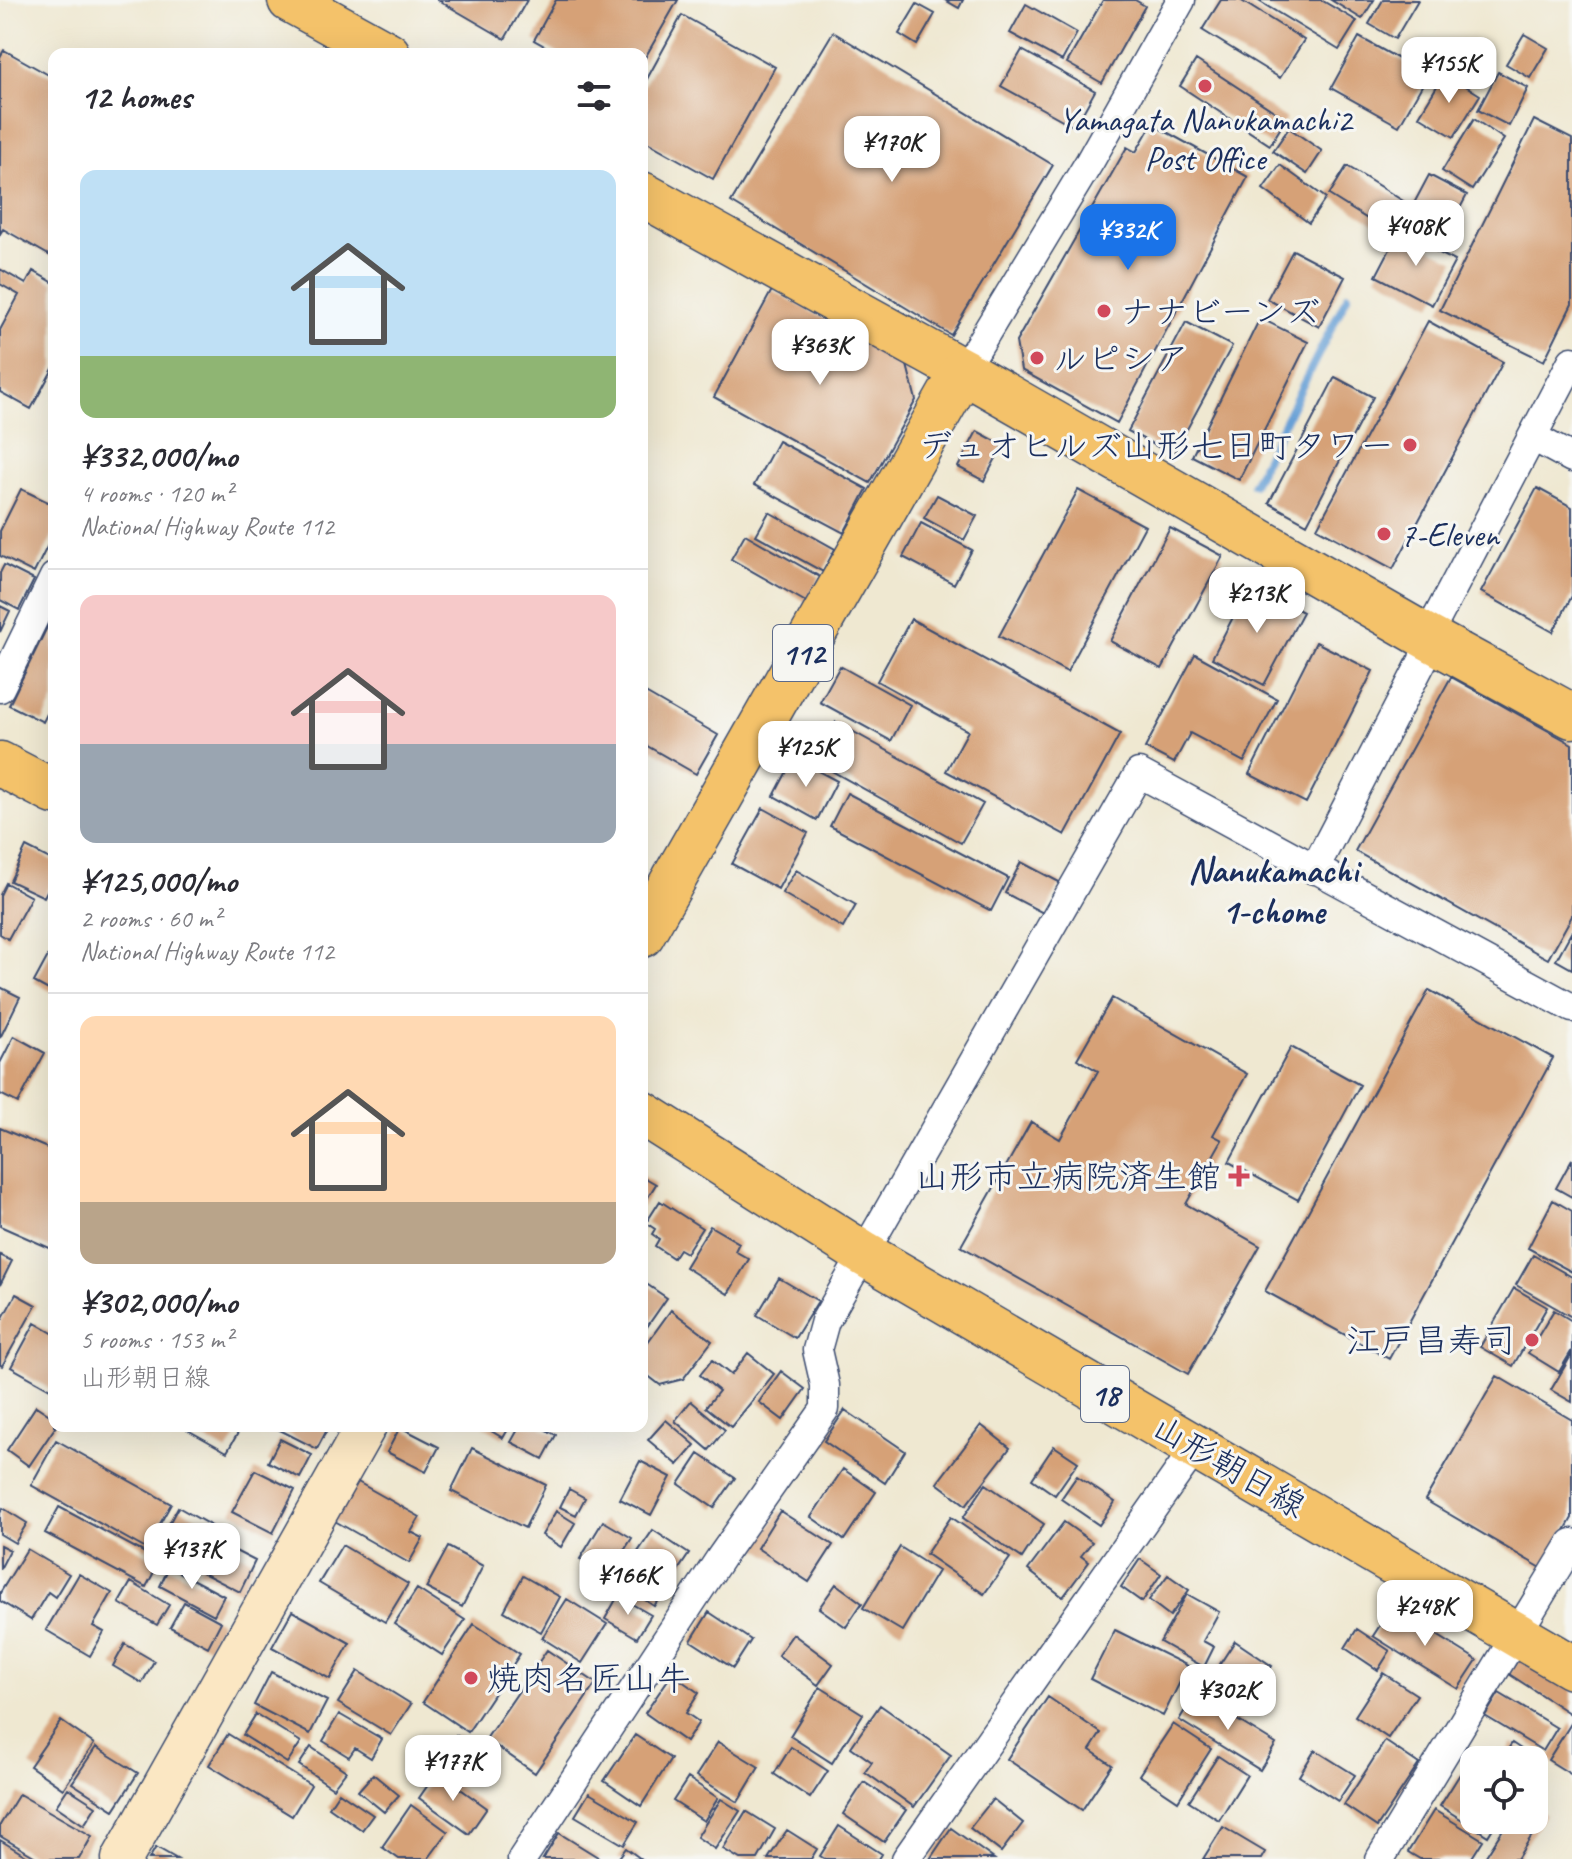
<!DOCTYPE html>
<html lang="en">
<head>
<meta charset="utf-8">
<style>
  :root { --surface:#fff; --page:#f2f2f3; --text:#2b2b33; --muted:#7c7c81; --line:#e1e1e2; --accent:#1a73e8 }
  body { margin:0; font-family:Caveat,"Klee One",sans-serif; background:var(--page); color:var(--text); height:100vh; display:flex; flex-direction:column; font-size:30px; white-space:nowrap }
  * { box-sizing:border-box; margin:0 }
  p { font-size:26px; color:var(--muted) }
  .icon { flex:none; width:44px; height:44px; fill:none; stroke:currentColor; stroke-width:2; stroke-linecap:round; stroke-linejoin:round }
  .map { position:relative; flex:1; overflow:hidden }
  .details { position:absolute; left:48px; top:48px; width:600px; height:1384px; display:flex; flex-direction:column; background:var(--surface); border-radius:16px; box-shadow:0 8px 32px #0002 }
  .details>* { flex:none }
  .controls { position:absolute; left:1460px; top:1746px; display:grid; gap:16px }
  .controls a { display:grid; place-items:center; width:88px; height:88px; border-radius:16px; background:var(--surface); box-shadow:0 8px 32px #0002; font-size:40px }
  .price { position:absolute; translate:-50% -68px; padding:0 18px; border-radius:16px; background:#fff; color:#222; font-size:26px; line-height:52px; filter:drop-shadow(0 2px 4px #0008) }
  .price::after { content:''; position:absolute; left:50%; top:48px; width:24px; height:18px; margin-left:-12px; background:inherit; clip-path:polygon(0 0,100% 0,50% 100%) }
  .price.selected { background:var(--accent); color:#fff }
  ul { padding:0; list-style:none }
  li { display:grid; align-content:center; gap:16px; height:424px; padding:0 32px }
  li+li { border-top:2px solid var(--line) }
  li span { display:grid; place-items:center; height:248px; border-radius:16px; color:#555 }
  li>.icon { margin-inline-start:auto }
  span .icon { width:144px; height:144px; fill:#fffc; stroke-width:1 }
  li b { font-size:34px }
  h2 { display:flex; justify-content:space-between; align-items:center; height:96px; padding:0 32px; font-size:34px }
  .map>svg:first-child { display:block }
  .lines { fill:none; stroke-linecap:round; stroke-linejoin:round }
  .stream { stroke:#68a0d6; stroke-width:8 }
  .building { fill:#d6a177 }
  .street-casing { stroke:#3b4b6f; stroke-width:31 }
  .secondary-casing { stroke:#3b4b6f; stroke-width:43 }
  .primary-casing { stroke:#3b4b6f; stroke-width:47 }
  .highway-casing { stroke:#3b4b6f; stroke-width:47 }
  .street { stroke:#fff; stroke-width:28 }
  .secondary { stroke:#fbe7c3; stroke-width:40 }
  .primary { stroke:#f4c26a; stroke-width:44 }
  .highway { stroke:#f4c26a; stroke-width:44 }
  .poi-dot { fill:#d1495b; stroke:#f6f6f2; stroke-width:3 }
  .labels { text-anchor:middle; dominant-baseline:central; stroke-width:6; stroke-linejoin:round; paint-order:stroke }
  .shield { fill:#f6f6f2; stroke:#5d6b8a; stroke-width:2 }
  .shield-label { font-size:32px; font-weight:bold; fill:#1b2f5e }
  .poi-label { font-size:34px; fill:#1b2f5e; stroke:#f6f6f2; text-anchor:start }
  .street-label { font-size:34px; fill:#1b2f5e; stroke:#f6f6f2 }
  .neighbourhood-label { font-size:36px; font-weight:bold; fill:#1b2f5e; stroke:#f6f6f2 }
</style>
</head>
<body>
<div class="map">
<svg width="1572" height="1859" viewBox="0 0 1572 1859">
  <rect width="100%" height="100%" fill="#f6f6f2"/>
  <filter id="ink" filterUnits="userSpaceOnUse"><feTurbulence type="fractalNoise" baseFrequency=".0125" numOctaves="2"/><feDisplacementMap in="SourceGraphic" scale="16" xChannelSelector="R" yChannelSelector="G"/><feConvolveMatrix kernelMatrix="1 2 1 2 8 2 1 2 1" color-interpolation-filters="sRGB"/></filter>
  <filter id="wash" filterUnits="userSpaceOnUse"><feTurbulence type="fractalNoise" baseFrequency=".006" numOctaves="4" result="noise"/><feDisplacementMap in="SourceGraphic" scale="32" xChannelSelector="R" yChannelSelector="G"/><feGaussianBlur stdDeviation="1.8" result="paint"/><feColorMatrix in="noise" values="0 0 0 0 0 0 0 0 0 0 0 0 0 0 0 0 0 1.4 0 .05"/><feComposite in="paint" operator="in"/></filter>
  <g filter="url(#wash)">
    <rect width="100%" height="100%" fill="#efe8d1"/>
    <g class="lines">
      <path class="stream" d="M1253,484L1348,295"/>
    </g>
    <g id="blocks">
      <path class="building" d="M438,0H527L505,39Z
        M556,0H678L642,63V54H559L534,40Z
        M945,0H963L959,8Z
        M1103,0H1135L1145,6L1102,83L1067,63Z
        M1221,0H1240L1304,40L1280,78L1202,30Z
        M1257,0H1321L1357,21L1339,50Z
        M1331,0H1374L1362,19Z
        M1383,0H1418L1395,39L1369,24Z
        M917,4L935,14L917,45L899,34Z
        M1026,4L1077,33L1062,61L1010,33Z
        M682,15L775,67L713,179L642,139V88Z
        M833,32L1053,165L951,335L731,202Z
        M1524,34L1548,48L1530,78L1506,64Z
        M1359,37L1428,75L1399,126L1331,88Z
        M4,50L54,78V258L3,229L0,234V57Z
        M1022,50L1095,91L1075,127L1001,86Z
        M1196,60L1286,119L1270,145L1180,86Z
        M1498,72L1528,88L1509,126L1478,110Z
        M1445,73L1480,95L1454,137L1419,116Z
        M1474,119L1504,139L1472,190L1442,171Z
        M1534,120L1572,139V304L1544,361L1440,310Z
        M1152,124L1248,177L1117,423L1021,370L1016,342L1127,147L1136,152Z
        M1289,128L1322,151L1307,174L1273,151Z
        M1280,165L1326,198L1309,223L1263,189Z
        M1347,166L1408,204L1390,233L1329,195Z
        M1429,175L1467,195L1450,227L1412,207Z
        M1399,232L1455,261L1432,305L1376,276Z
        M1293,250L1345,277L1319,327L1267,299Z
        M0,269L26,284L33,271L54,283V367L31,409L0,392V330L19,295L0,284Z
        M772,290L907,365L916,400L870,483L714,397Z
        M1260,318L1308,342L1239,480L1192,456Z
        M1428,321L1503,362L1393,569L1317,528Z
        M1186,322L1232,346L1173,455L1128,431Z
        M1335,377L1373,397L1307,524L1269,503Z
        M977,431L1003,445L984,481L958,467Z
        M778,441L867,489L844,533L754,485Z
        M1537,488L1572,507V596L1553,632L1481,592Z
        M21,489L54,505V533L34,573L0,556V531Z
        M1078,490L1145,526L1067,672L999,636Z
        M937,495L977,516L964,540L924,518Z
        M769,512L835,549L823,572L756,535Z
        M921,523L972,550L954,584L903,557Z
        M1170,528L1223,556L1162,669L1110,641Z
        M745,534L820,577L806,602L731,559Z
        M4,565L34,580L19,610L0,600V573Z
        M1250,584L1303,612L1264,685L1212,658Z
        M0,606L10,611L0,632Z
        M54,613V700L43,722L9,705Z
        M911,619L1120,734L1065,835L946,771L968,731L877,681Z
        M1316,642L1373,671L1306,803L1249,774Z
        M1195,654L1277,699L1244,762L1190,733L1174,763L1145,748Z
        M840,666L910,705L891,741L820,702Z
        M1451,677L1572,744V916L1548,959L1355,851Z
        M642,691L718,735L696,774L642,743Z
        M836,722L983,804L961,843L814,761Z
        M794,758L837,781L817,820L774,796Z
        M847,793L1008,878L991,911L830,826Z
        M763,808L808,833L778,889L732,864Z
        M26,847L54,861V877L44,897L10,881Z
        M1021,862L1061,883L1045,914L1005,893Z
        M796,870L856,905L843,928L782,893Z
        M6,883L31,897L8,939L0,934V895Z
        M1572,931V969L1556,960Z
        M54,945V993L34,982Z
        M0,987L20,997L0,1038Z
        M1429,990L1553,1058L1389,1359L1265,1291Z
        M1112,998L1247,1074L1213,1135L1222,1140L1186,1204L1260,1246L1188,1374L961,1246L1031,1122L1060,1139L1098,1071L1077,1059Z
        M14,1036L45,1053L18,1103L0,1094V1063Z
        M1291,1047L1360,1085L1298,1200L1229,1162Z
        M0,1128L54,1151V1250L0,1226Z
        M1572,1159V1197L1556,1188Z
        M642,1176L656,1184L642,1207Z
        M1553,1200L1572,1211V1272L1528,1248Z
        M660,1201L702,1228L686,1253L679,1249L673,1258L655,1246L659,1239L652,1234L655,1229L646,1223Z
        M710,1226L739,1243L735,1251L749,1259L728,1294L685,1267Z
        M0,1255L12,1261L0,1285Z
        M1533,1255L1572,1277V1317L1516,1285Z
        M779,1278L818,1301L795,1338L757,1315Z
        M642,1281L667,1298L642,1334Z
        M1514,1288L1547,1307L1513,1366L1480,1347Z
        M16,1294L36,1305L2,1366L0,1365V1323Z
        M671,1310L712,1341L683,1379L660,1385L642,1371V1350Z
        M1554,1310L1572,1321V1350L1559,1372L1528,1353Z
        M35,1323L54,1334V1382L50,1389L11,1367Z
        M748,1353L774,1374L731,1427L706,1407L719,1391L700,1375L712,1360L731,1375Z
        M1572,1354V1402L1551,1390Z
        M781,1371L805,1389L783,1420L759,1402Z
        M1497,1376L1572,1420V1518L1543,1569L1425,1500Z
        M691,1401L725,1430L709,1450L675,1421Z
        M36,1406L54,1418V1426H56L29,1466L7,1450Z
        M845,1410L905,1451L885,1483L824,1441Z
        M666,1420L695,1445L678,1465L648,1440Z
        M981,1425L1010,1448L966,1505L937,1483Z
        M188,1426H242L227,1452L186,1429Z
        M272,1426H329L317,1449Z
        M483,1426H510L503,1438Z
        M520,1426H539L556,1435L543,1459L511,1442Z
        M400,1427L439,1447L426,1472L387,1452Z
        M280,1439L312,1455L300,1478L268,1462Z
        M56,1440L171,1504L146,1549L31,1485Z
        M1054,1446L1078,1462L1055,1495L1032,1479Z
        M472,1448L546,1485L525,1528L451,1491Z
        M699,1454L735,1478L714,1508L679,1484Z
        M640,1461L671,1477L651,1515L620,1499Z
        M843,1469L876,1492L844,1540L811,1517Z
        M255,1470L295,1490L273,1533L232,1512Z
        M1077,1476L1115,1502L1099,1525L1061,1499Z
        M356,1481L420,1517L411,1532L423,1538L409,1563L333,1520Z
        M986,1484L1044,1524L1022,1558L963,1518Z
        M569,1489L585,1498L576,1515L560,1507Z
        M59,1507L160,1561L146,1587L45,1533Z
        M178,1507L213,1527L192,1565L157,1546Z
        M3,1508L27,1523L15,1543L0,1534V1513Z
        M556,1511L575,1523L561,1547L542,1535Z
        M780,1511L833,1545L809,1582L757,1548Z
        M951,1517L1010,1558L984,1594L926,1554Z
        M603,1521L632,1538L608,1576L580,1559Z
        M1064,1522L1092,1542L1081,1556L1089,1562L1063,1597L1028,1570Z
        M653,1530L689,1554L654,1606L618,1581Z
        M214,1540L255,1561L240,1592L199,1571Z
        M0,1545L10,1550L0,1569Z
        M342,1545L408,1584L385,1622L319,1583Z
        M448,1547L483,1566L462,1607L426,1588Z
        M900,1547L938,1571L902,1631L863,1608Z
        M27,1549L69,1574L55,1597L48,1592L31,1620L0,1601V1593Z
        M1140,1559L1161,1574L1142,1602L1121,1587Z
        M169,1567L224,1596L214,1615L160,1586Z
        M79,1574L112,1593L93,1626L104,1632L90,1656L46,1630Z
        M1168,1575L1189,1590L1170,1616L1149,1600Z
        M523,1576L560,1597L541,1632L504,1611Z
        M131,1582L169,1605L157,1625L119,1603Z
        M836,1584L862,1603L846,1627L819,1608Z
        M417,1589L465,1620L442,1655L394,1624Z
        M1187,1594L1219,1612L1203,1641L1214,1647L1204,1667L1160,1642Z
        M618,1596L651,1615L637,1638L605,1619Z
        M567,1599L607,1624L582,1663L542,1638Z
        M184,1602L221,1622L208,1647L170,1627Z
        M1392,1607L1477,1660L1458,1689L1373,1636Z
        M292,1611L350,1643L330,1679L272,1647Z
        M709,1612L751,1640L733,1668L691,1641Z
        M474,1624L520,1654L468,1732L423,1702Z
        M1357,1629L1390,1651L1378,1670L1345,1648Z
        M1115,1630L1188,1666L1163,1716L1090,1679Z
        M793,1634L833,1664L818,1685L778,1655Z
        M1235,1641L1272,1666L1240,1714L1203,1690Z
        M125,1644L154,1661L142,1683L113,1666Z
        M547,1650L596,1683L535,1773L486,1739Z
        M1521,1655L1572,1688V1715L1509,1674Z
        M358,1671L411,1704L391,1735L338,1703Z
        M271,1672L327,1701L310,1734L254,1705Z
        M1383,1673L1417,1695L1388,1738L1355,1716Z
        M672,1674L699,1693L686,1713L699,1722L686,1742L645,1713Z
        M820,1687L863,1714L832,1763L790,1736Z
        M1499,1693L1557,1728L1543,1751L1485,1716Z
        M1195,1694L1276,1744L1260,1770L1179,1720Z
        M1048,1697L1101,1733L1090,1750L1112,1765L1082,1810L1007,1759Z
        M880,1705L951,1755L914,1807L865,1772L872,1762L851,1747Z
        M256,1714L301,1742L287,1763L243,1735Z
        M339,1714L382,1739L371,1758L355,1748L349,1757L323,1741Z
        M61,1721L94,1744L63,1789L30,1766Z
        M1572,1722V1775L1548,1760Z
        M1173,1724L1211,1749L1178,1801L1139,1775Z
        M228,1734L311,1785L292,1816L209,1765Z
        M456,1735L482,1751L462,1784L436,1768Z
        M635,1735L671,1759L641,1806L604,1781Z
        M1385,1741L1419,1764L1377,1827L1344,1805Z
        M718,1742L759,1767L738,1802L696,1776Z
        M1512,1743L1542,1763L1534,1776V1760H1501Z
        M96,1747L138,1773L114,1810L72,1783Z
        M311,1747L346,1771L333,1788L299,1765Z
        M791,1747L828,1771L810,1798L774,1774Z
        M1315,1750L1355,1775L1338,1801L1299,1776Z
        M1218,1756L1247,1775L1219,1820L1189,1801Z
        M437,1772L487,1808L469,1834L419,1798Z
        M373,1774L399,1795L384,1812L358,1791Z
        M1460,1774L1474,1782V1820H1498L1488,1836L1440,1806Z
        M688,1778L718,1798L704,1821L673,1801Z
        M864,1782L906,1810L884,1842L843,1814Z
        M68,1788L96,1806L84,1825L56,1806Z
        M339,1792L373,1815L362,1830L329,1807Z
        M589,1793L638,1822L624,1845L575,1816Z
        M19,1794L92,1836L79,1859H39L0,1836V1825Z
        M721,1799L740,1811L715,1849L697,1837Z
        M993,1799L1023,1823L1001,1852L970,1828Z
        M411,1805L448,1832L428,1859H399L382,1847Z
        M1534,1808L1545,1815L1517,1859H1484L1509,1820H1534Z
        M1434,1810L1483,1840L1471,1859H1420L1408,1852Z
        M746,1811L775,1829L758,1859H740L723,1849Z
        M839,1826L882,1854L879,1859H825L820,1856Z
        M1223,1827L1265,1852L1261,1859H1203Z
        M951,1828L994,1859H930Z
        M787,1830L817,1849L811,1859H768Z
        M559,1833L601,1859H543Z
        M0,1840L31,1859H0Z
        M156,1847L177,1859H149Z
        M626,1848L641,1859H618Z"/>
    </g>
  </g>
  <g filter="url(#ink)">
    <use href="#blocks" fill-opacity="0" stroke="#3b4b6f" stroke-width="2"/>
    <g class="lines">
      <g class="street-casing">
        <path id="street" d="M963,371L1090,161L1181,0
          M1533,437L1572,458
          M0,688L54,577
          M1314,870L1423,660L1427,637L1572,361
          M522,1859L721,1557L825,1409V1385L817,1350L825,1321L1139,773L1572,1008
          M906,1859L1196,1447
          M1380,1859L1572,1543"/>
      </g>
      <g class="secondary-casing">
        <path id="secondary" d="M122,1859L366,1426"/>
      </g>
      <g class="primary-casing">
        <path id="primary" d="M290,0L388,54
          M642,194L963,371
          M642,1113L864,1254L1572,1667"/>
      </g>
      <g class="highway-casing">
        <path id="highway" d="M0,764L54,792
          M642,935L963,371L1427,637L1572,716"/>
      </g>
      <use href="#street" class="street"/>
      <use href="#secondary" class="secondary"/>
      <use href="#primary" class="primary"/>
      <use href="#highway" class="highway"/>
    </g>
  </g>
  <g class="poi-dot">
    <circle cx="1205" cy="86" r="8"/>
    <circle cx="1104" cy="311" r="8"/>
    <circle cx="1037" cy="358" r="8"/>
    <circle cx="1410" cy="445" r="8"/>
    <circle cx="1384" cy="534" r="8"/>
    <path d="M1235 1164h8v8h8v8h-8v8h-8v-8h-8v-8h8z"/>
    <circle cx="1532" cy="1340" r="8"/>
    <circle cx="471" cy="1678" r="8"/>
  </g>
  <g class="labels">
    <g class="shield">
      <rect x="773" y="625" width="60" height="56" rx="6"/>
      <rect x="1081" y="1366" width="48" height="56" rx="6"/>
    </g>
    <g class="shield-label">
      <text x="803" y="653">112</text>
      <text x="1105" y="1394">18</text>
    </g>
    <g class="poi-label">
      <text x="1205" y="119" text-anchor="middle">Yamagata Nanukamachi2<tspan x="1205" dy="39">Post Office</tspan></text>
      <text x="1120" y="311">ナナビーンズ</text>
      <text x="1053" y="358">ルピシア</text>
      <text x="1394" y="445" text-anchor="end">デュオヒルズ山形七日町タワー</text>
      <text x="1400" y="534">7-Eleven</text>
      <text x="1221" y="1176" text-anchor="end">山形市立病院済生館</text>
      <text x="1516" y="1340" text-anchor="end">江戸昌寿司</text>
      <text x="487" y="1678">焼肉名匠山牛</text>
    </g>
    <g class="street-label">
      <text transform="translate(1229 1466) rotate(30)">山形朝日線</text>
    </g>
    <g class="neighbourhood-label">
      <text x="1273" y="870">Nanukamachi<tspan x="1273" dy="41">1-chome</tspan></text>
    </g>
  </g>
</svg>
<div class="controls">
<a><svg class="icon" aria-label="locate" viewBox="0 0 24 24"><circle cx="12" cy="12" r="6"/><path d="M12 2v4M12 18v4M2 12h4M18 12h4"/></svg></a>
</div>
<b class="price" style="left:1449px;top:105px">¥155K</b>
<b class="price" style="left:892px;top:184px">¥170K</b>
<b class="price" style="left:1416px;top:268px">¥408K</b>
<b class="price selected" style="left:1128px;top:272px">¥332K</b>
<b class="price" style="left:820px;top:387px">¥363K</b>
<b class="price" style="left:1257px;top:635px">¥213K</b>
<b class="price" style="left:806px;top:789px">¥125K</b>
<b class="price" style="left:192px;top:1591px">¥137K</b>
<b class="price" style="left:628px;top:1617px">¥166K</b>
<b class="price" style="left:1425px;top:1648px">¥248K</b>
<b class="price" style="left:1228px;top:1732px">¥302K</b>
<b class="price" style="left:453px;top:1803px">¥177K</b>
<section class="details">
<h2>12 homes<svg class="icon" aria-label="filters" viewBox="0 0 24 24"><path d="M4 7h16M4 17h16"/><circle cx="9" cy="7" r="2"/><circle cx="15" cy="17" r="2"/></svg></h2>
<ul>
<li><span style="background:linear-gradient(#bfe0f5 75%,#8fb573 0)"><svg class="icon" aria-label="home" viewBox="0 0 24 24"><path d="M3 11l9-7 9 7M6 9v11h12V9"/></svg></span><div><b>¥332,000/mo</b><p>4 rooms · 120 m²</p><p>National Highway Route 112</p></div></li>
<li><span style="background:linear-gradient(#f6c9c9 60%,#9aa5b1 0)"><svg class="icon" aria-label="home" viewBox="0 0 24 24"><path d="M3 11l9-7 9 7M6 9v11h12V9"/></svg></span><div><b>¥125,000/mo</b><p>2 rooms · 60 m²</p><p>National Highway Route 112</p></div></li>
<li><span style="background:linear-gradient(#ffd9b3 75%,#b9a48a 0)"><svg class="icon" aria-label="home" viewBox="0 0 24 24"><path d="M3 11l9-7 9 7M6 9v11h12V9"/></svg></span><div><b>¥302,000/mo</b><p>5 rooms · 153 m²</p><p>山形朝日線</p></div></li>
</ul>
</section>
</div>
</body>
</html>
